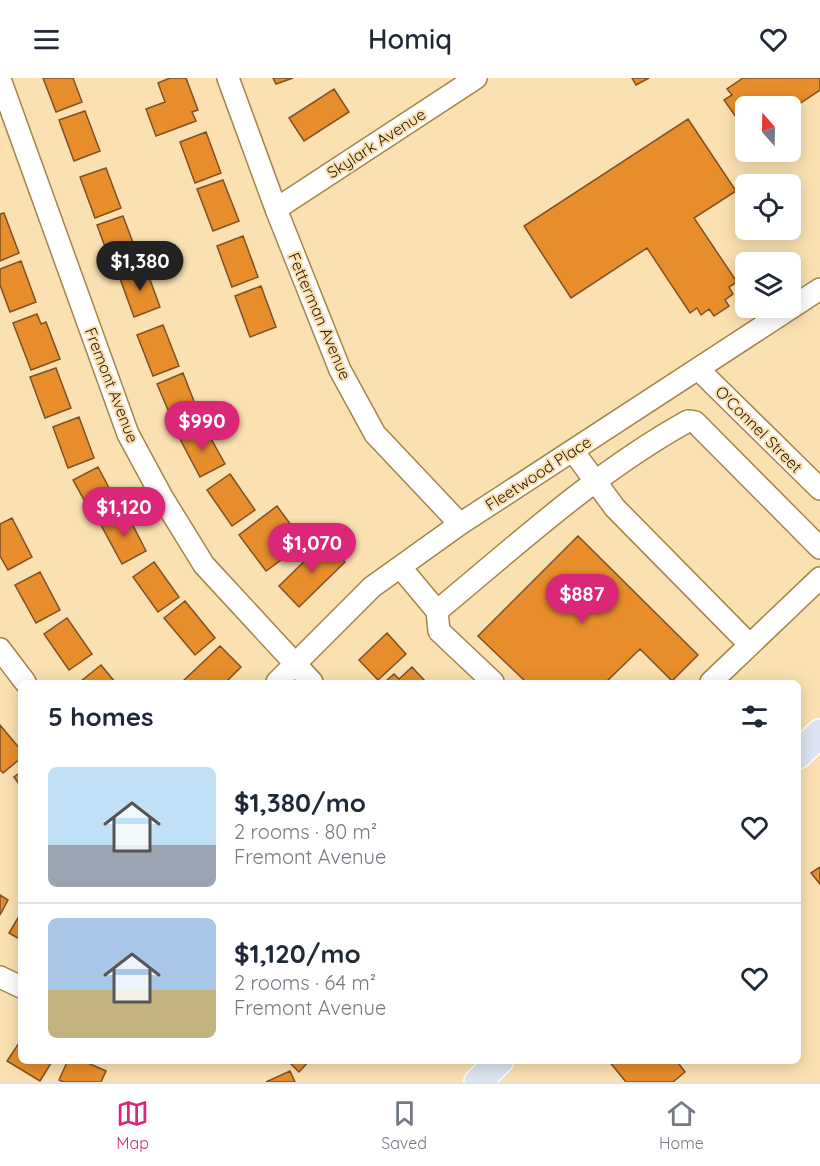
<!DOCTYPE html>
<html lang="en">
<head>
<meta charset="utf-8">
<style>
  :root { --surface:#fff; --page:#f6f6f7; --text:#1f2937; --muted:#747a83; --line:#e0e1e3; --accent:#db2777 }
  body { margin:0; font-family:Quicksand,sans-serif; background:var(--page); color:var(--text); height:100vh; display:flex; flex-direction:column; font-size:22px; white-space:nowrap }
  * { box-sizing:border-box; margin:0 }
  p { font-size:20px; color:var(--muted) }
  .icon { flex:none; width:33px; height:33px; fill:none; stroke:currentColor; stroke-width:2; stroke-linecap:round; stroke-linejoin:round }
  .map { position:relative; flex:1; overflow:hidden }
  .drawer { position:absolute; left:18px; top:602px; width:783px; height:384px; display:flex; flex-direction:column; background:var(--surface); border-radius:9px; box-shadow:0 3px 15px #0003 }
  .drawer>* { flex:none }
  .needle { width:39px; rotate:340deg }
  .tools { position:absolute; left:735px; top:18px; display:grid; gap:12px }
  .tools a { display:grid; place-items:center; width:66px; height:66px; border-radius:9px; background:var(--surface); box-shadow:0 3px 15px #0003; font-size:30px }
  .price { position:absolute; translate:-50% -51px; padding:0 14px; border-radius:21px; background:var(--accent); color:#fff; font-size:20px; line-height:39px; filter:drop-shadow(0 2px 3px #0008) }
  .price::after { content:''; position:absolute; left:50%; top:36px; width:18px; height:14px; margin-left:-9px; background:inherit; clip-path:polygon(0 0,100% 0,50% 100%) }
  .price.current { background:#222; color:#fff }
  ul { padding:0; list-style:none }
  li { display:flex; align-items:center; gap:18px; height:150px; padding:0 30px }
  li+li { border-top:2px solid var(--line) }
  li span { display:grid; place-items:center; flex:none; width:168px; height:120px; border-radius:9px; color:#555 }
  li>.icon { margin-inline-start:auto }
  span .icon { width:72px; height:72px; fill:#fffc; stroke-width:1 }
  li b { font-size:26px }
  h2 { display:flex; justify-content:space-between; align-items:center; height:72px; padding:0 30px; font-size:26px }
  header { display:flex; justify-content:space-between; align-items:center; height:78px; padding:0 30px; background:var(--surface); font-size:27px; font-weight:600 }
  .tabs { display:flex; justify-content:space-around; align-items:center; height:84px; border-top:2px solid var(--line); background:var(--surface); font-size:16px; color:var(--muted) }
  .tabs a { display:grid; justify-items:center; gap:3px }
  .tabs .current { color:var(--accent) }
  .map>svg:first-child { display:block }
  .building { fill:#e78d2c; stroke:#7e5024; stroke-width:1.5 }
  .lines { fill:none; stroke-linecap:round; stroke-linejoin:round }
  .minor-casing { stroke:#a3854b; stroke-width:24 }
  .major-casing { stroke:#fff; stroke-width:30 }
  .minor { stroke:#fff; stroke-width:21 }
  .major { stroke:#dde5f2; stroke-width:27 }
  .labels { text-anchor:middle; dominant-baseline:central; stroke-width:4.5; stroke-linejoin:round; paint-order:stroke }
  .street-label { font-size:16px; fill:#2d2008; stroke:#fbe1b1 }
</style>
</head>
<body>
<header><svg class="icon" aria-label="menu" viewBox="0 0 24 24"><path d="M4 6h16M4 12h16M4 18h16"/></svg>Homiq<svg class="icon" aria-label="heart" viewBox="0 0 24 24"><path d="M12 20l-8-8c-3-5 5-10 8-4 3-6 11-1 8 4z"/></svg></header>
<div class="map">
<svg width="820" height="1004" viewBox="0 0 820 1004">
  <rect width="100%" height="100%" fill="#fbe1b1"/>
  <path class="building" d="M43,0H73L82,24L56,34Z
    M170,0H186L198,32L192,34L196,43L156,58L146,31L165,24L158,5Z
    M273,0H293L276,6Z
    M632,0H649L636,7Z
    M743,0H820V12L790,32V28H746V38L743,34L736,39L724,22L732,17L727,11Z
    M334,11L349,34L304,63L289,40Z
    M85,33L100,73L74,83L59,42Z
    M688,41L736,113L694,140L737,204L729,209L733,216L725,222L729,228L714,238L709,231L701,237L697,230L690,235L647,170L571,220L524,148Z
    M206,54L221,95L195,105L180,64Z
    M106,90L121,130L95,140L80,99Z
    M223,102L239,143L213,153L197,111Z
    M4,135L19,175L0,183V136Z
    M123,138L138,178L112,188L97,147Z
    M243,158L258,199L232,209L217,168Z
    M21,183L36,224L10,234L0,207V191Z
    M145,188L160,229L134,239L119,198Z
    M261,208L276,249L250,259L235,218Z
    M37,236L41,246L46,244L60,281L31,292L13,245Z
    M163,247L179,288L153,298L137,257Z
    M56,290L71,330L45,340L30,299Z
    M183,295L199,336L174,346L157,306Z
    M79,339L94,380L68,390L53,349Z
    M204,348L225,386L200,399L180,361Z
    M98,389L118,427L94,440L73,402Z
    M230,396L255,432L232,448L207,412Z
    M277,428L291,447L275,459L288,477L266,493L239,457Z
    M126,434L146,473L122,486L101,447Z
    M12,440L32,479L8,492L0,478V446Z
    M578,458L698,577L672,603L640,571L606,604H526L478,558Z
    M325,463L345,484L299,529L279,508Z
    M154,484L179,519L158,534L133,499Z
    M40,494L60,532L36,545L15,507Z
    M185,523L215,560L195,577L164,540Z
    M67,540L92,576L69,592L44,556Z
    M387,555L406,576L378,602L359,582Z
    M220,568L241,589L226,604H182Z
    M101,587L115,604H80Z
    M412,589L426,604H385L394,596L399,601Z
    M0,647L21,672V680L3,695L0,692Z
    M21,694V709L14,699Z
    M820,789V806L811,795Z
    M0,817L8,822L0,837Z
    M21,835V862L9,855Z
    M21,962V982H53L40,1003L7,983Z
    M68,982H81L106,993L101,1004H64L59,1002Z
    M287,982H310L299,994Z
    M608,982H676L685,994L673,1004H626Z
    M290,993L295,1004H266Z"/>
  <g class="lines">
    <g class="minor-casing">
      <path id="minor" d="M228,0L276,131L340,292L375,356L460,446
        M0,1L128,356L162,419L204,487L312,604
        M276,131L476,0
        M698,291L820,411
        M573,373L615,430L750,567
        M401,490L437,533
        M0,571L25,604
        M277,604L372,509L460,446L820,211
        M493,604L439,553L437,533C518,466 596,394 688,343L695,344L820,470
        M711,604L820,500
        M0,899L21,909"/>
    </g>
    <g class="major-casing">
      <path id="major" d="M798,677L820,655
        M478,1004L500,982"/>
    </g>
    <use href="#minor" class="minor"/>
    <use href="#major" class="major"/>
  </g>
  <g class="labels">
    <g class="street-label">
      <text transform="translate(376 65) rotate(-33)">Skylark Avenue</text>
      <text transform="translate(320 238) rotate(67)">Fetterman Avenue</text>
      <text transform="translate(112 307) rotate(69)">Fremont Avenue</text>
      <text transform="translate(759 351) rotate(45)">O'Connel Street</text>
      <text transform="translate(538 395) rotate(-33)">Fleetwood Place</text>
    </g>
  </g>
</svg>
<div class="tools">
<a><svg class="needle" viewBox="-14 -14 28 28"><path d="M0-13l5 13h-10z" fill="#e53935"/><path d="M0 13l5-13h-10z" fill="#747a83"/></svg></a>
<a><svg class="icon" aria-label="locate" viewBox="0 0 24 24"><circle cx="12" cy="12" r="6"/><path d="M12 2v4M12 18v4M2 12h4M18 12h4"/></svg></a>
<a><svg class="icon" aria-label="layers" viewBox="0 0 24 24"><path d="M12 4l9 5-9 5-9-5zM3 14l9 5 9-5"/></svg></a>
</div>
<b class="price current" style="left:140px;top:214px">$1,380</b>
<b class="price" style="left:202px;top:374px">$990</b>
<b class="price" style="left:124px;top:460px">$1,120</b>
<b class="price" style="left:312px;top:496px">$1,070</b>
<b class="price" style="left:582px;top:547px">$887</b>
<section class="drawer">
<h2>5 homes<svg class="icon" aria-label="filters" viewBox="0 0 24 24"><path d="M4 7h16M4 17h16"/><circle cx="9" cy="7" r="2"/><circle cx="15" cy="17" r="2"/></svg></h2>
<ul>
<li><span style="background:linear-gradient(#bfe0f5 65%,#9aa5b1 0)"><svg class="icon" aria-label="home" viewBox="0 0 24 24"><path d="M3 11l9-7 9 7M6 9v11h12V9"/></svg></span><div><b>$1,380/mo</b><p>2 rooms · 80 m²</p><p>Fremont Avenue</p></div><svg class="icon" aria-label="heart" viewBox="0 0 24 24"><path d="M12 20l-8-8c-3-5 5-10 8-4 3-6 11-1 8 4z"/></svg></li>
<li><span style="background:linear-gradient(#a9c7e8 60%,#c2b280 0)"><svg class="icon" aria-label="home" viewBox="0 0 24 24"><path d="M3 11l9-7 9 7M6 9v11h12V9"/></svg></span><div><b>$1,120/mo</b><p>2 rooms · 64 m²</p><p>Fremont Avenue</p></div><svg class="icon" aria-label="heart" viewBox="0 0 24 24"><path d="M12 20l-8-8c-3-5 5-10 8-4 3-6 11-1 8 4z"/></svg></li>
</ul>
</section>
</div>
<nav class="tabs">
<a class="current"><svg class="icon" aria-label="map" viewBox="0 0 24 24"><path d="M3 6l6-2 6 2 6-2v14l-6 2-6-2-6 2zM9 4v14M15 6v14"/></svg>Map</a>
<a><svg class="icon" aria-label="saved" viewBox="0 0 24 24"><path d="M7 4h10v16l-5-4-5 4z"/></svg>Saved</a>
<a><svg class="icon" aria-label="home" viewBox="0 0 24 24"><path d="M3 11l9-7 9 7M6 9v11h12V9"/></svg>Home</a>
</nav>
</body>
</html>
